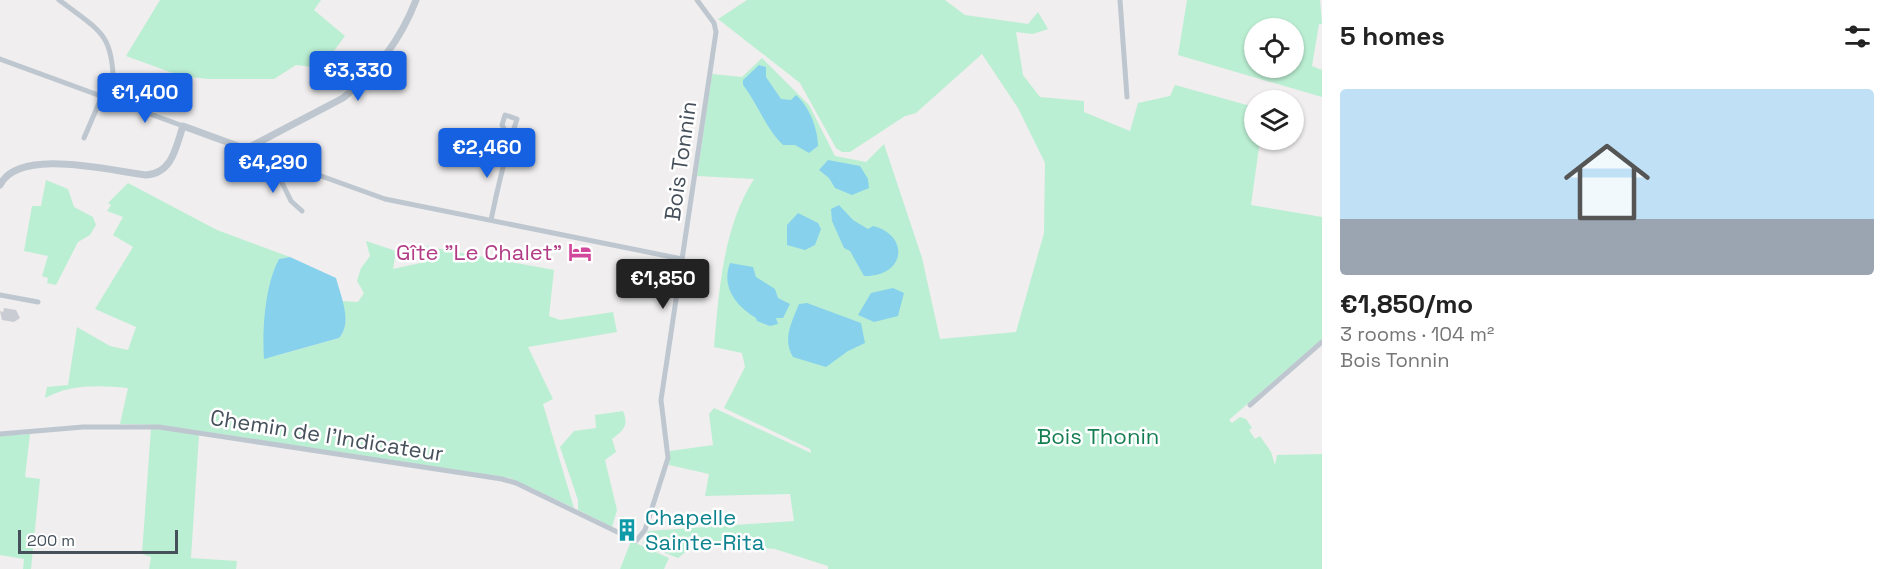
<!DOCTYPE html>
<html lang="en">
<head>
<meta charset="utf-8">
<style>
  :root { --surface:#fff; --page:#f6f6f6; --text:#222; --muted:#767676; --accent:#1661e2 }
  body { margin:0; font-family:"Space Grotesk",sans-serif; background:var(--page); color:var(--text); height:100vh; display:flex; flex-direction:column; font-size:22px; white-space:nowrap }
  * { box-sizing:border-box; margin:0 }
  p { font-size:20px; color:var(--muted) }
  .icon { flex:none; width:33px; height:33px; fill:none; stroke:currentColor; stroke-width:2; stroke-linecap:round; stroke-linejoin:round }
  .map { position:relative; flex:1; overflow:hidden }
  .side { display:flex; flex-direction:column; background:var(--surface); width:570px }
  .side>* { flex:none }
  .buttons { position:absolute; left:1244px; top:18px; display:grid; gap:12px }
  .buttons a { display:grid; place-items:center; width:60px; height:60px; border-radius:50%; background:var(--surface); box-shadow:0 2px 4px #0004; font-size:30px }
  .scale { position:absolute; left:18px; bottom:15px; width:160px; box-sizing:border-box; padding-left:6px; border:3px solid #46505b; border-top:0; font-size:16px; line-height:21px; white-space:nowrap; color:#46505b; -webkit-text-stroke:4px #fff; paint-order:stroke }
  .price { position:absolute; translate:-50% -51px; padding:0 14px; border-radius:6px; background:var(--accent); color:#fff; font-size:20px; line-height:39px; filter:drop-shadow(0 2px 3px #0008) }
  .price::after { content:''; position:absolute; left:50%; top:36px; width:18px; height:14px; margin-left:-9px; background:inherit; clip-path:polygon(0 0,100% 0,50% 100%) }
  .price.on { background:#222; color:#fff }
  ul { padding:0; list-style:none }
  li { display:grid; align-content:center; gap:12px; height:318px; padding:0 18px }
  li span { display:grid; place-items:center; height:186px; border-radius:6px; color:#555 }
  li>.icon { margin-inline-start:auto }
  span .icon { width:108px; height:108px; fill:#fffc; stroke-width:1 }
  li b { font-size:26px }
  h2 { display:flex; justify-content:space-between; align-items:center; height:72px; padding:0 18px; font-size:26px }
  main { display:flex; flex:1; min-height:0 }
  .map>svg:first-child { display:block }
  .green { fill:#bbefd3; fill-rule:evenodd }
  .water { fill:#87d1ed }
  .building { fill:#caccd3 }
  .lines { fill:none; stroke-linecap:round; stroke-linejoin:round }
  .minor { stroke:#bec7d0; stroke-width:5 }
  .tertiary { stroke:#bec7d0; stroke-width:7 }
  .labels { text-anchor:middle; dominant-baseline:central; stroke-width:5; stroke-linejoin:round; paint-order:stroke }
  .street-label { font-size:22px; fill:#46505b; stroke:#fff }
  .hotel-label { font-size:22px; fill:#b23c85; stroke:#fff; text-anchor:end }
  .park-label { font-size:22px; fill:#157e51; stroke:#fff }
  .culture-label { font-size:22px; fill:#0d838f; stroke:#fff; text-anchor:start }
</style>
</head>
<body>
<main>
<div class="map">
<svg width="1322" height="569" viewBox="0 0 1322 569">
  <rect width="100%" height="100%" fill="#f0eeee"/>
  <path class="green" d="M160,0H321L314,10L345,36L321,68L296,65L274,79H208L181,76L126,56Z
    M747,0H945L965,15L1028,24L1038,12L1048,29L1033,34L1016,32L1023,75L1040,97L1084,101V112L1130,131L1138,103L1170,96L1175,85L1254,107V140H1260L1251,205L1322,217V339L1229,420L1232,423L1240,417L1246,419L1252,428L1249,430L1255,439L1260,436L1271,452L1275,465L1277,455L1322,454V569H828V566L775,549L699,541L678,558L643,544L648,531L794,521L790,494L705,496L709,474L669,465L670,451L713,445L709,414L714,408L811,453L810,449L724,408L745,367L742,353L714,347C719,291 723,227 754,179L697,176L712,74L742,77L762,58L809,105L835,156L866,162L884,144L922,258L940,339L1016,332L1044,233L1045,163L1018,108L982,54L916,113L905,116L850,152H842L836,148L800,83L718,19Z
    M1187,0H1320L1322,24H1319L1312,66L1322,70V97L1178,55ZM1254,28H1293V68H1254Z
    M46,180L68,189L74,207L93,217L96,225L90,235L78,242L56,285L47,283L48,278L42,276L48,256L24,251L32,206H41Z
    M128,183L217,230L290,257L279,259L275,356L339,338C349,327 345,315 342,301L358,302L364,293L357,281L361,268L370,256L366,241L396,251L393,269L425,262L419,245L554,270L549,316L560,320L613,312L617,332L528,347L553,399L543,404L574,508L510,478L160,425L120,424L128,388C99,385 70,384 45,398L47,387L68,385L77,327L110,346L128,350L136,327L95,309L133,247L113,235L123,217L107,211L111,205L108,203Z
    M623,411C629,425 624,430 612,439L616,452L605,460L617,510L612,527L578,510V500L560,447L574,431L596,428L595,415Z
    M151,428L199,434L191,558L237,561L236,569H149L151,557L142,554Z
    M30,434L25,477L40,479L31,569H23L24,559L0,555V436Z
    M631,541L669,558L664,569H620Z"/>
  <path class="water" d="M759,65L766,67V77L781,99L791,100L796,95C809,106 818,129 818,146L809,153L795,145H783C765,127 759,106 743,85V80Z
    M828,160L860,166L868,179L869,188L852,195L835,188L829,178L819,170Z
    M839,205L853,220L868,229L873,226C910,235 906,277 864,276L850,251L844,248L832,221L831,209Z
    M798,213L818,223L821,229L815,245L805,250L787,245V225Z
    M290,257L336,278C341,297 353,323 339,338L264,359C262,330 265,285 279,259Z
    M730,263L753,267L756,277L775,289L778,298L790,304L783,318H776L778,324L770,326L757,321L756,318C736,306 721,287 730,263Z
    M893,288L904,293L898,316L874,322L858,315L871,293Z
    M807,303L861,323L865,343L848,351L826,367L793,357C782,339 792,322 799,304Z"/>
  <path class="building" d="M4,308L16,310L20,318L14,322L2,320L0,311L3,312Z"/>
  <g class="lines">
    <path class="minor" d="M59,0C111,38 111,35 115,101
      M1120,0L1127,97
      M0,59L183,126
      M84,138L102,96
      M246,149L385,199L682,259
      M270,158L291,201L302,211
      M491,220C498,186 506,152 517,119L505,115L502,125L510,139
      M0,295L38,302
      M1250,405L1322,342
      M0,434L83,427H159L502,479L516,483L636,541L645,530L668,458L661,400L716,32L714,23L697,0"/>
    <path class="tertiary" d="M0,185C19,147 111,171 146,175C173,173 176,146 183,126L246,149L343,98C375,73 401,39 416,0"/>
  </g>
  <defs>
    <g id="hotel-bare" transform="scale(1.8)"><path d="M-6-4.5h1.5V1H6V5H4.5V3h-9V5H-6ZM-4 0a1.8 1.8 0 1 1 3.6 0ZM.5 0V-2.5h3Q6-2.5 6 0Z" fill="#d1479c" stroke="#fff" stroke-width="2.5" paint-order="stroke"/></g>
    <g id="building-bare" transform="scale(1.8)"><path d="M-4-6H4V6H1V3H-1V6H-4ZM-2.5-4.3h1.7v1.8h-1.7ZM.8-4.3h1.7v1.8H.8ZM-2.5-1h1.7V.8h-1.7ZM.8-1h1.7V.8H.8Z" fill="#0f9aa8" stroke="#fff" stroke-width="2.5" paint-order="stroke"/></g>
  </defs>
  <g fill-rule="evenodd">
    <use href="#hotel-bare" x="580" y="252"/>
    <use href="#building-bare" x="627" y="530"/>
  </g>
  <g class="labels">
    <g class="street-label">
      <text transform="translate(680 161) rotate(-82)">Bois Tonnin</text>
      <text transform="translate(327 435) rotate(9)">Chemin de l'Indicateur</text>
    </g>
    <g class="hotel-label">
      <text x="562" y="252">Gîte "Le Chalet"</text>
    </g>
    <g class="park-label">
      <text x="1098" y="436">Bois Thonin</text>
    </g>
    <g class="culture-label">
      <text x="645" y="517">Chapelle<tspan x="645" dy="25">Sainte-Rita</tspan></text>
    </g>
  </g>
</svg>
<div class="buttons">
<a><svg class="icon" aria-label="locate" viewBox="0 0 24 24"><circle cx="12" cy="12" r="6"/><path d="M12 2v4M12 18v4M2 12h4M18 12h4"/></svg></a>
<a><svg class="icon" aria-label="layers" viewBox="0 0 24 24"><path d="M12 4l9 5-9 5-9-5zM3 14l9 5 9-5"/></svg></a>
</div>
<div class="scale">200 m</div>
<b class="price" style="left:358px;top:102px">€3,330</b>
<b class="price" style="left:145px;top:124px">€1,400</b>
<b class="price" style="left:487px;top:179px">€2,460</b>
<b class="price" style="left:273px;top:194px">€4,290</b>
<b class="price on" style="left:663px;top:310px">€1,850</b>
</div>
<section class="side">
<h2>5 homes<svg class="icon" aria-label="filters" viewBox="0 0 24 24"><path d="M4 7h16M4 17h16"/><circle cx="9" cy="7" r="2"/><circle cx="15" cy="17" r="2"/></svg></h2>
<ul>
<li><span style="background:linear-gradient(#bfe0f5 70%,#9aa5b1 0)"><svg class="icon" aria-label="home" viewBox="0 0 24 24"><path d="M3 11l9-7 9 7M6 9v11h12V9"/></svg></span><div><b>€1,850/mo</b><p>3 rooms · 104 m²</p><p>Bois Tonnin</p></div></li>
</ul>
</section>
</main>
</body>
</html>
